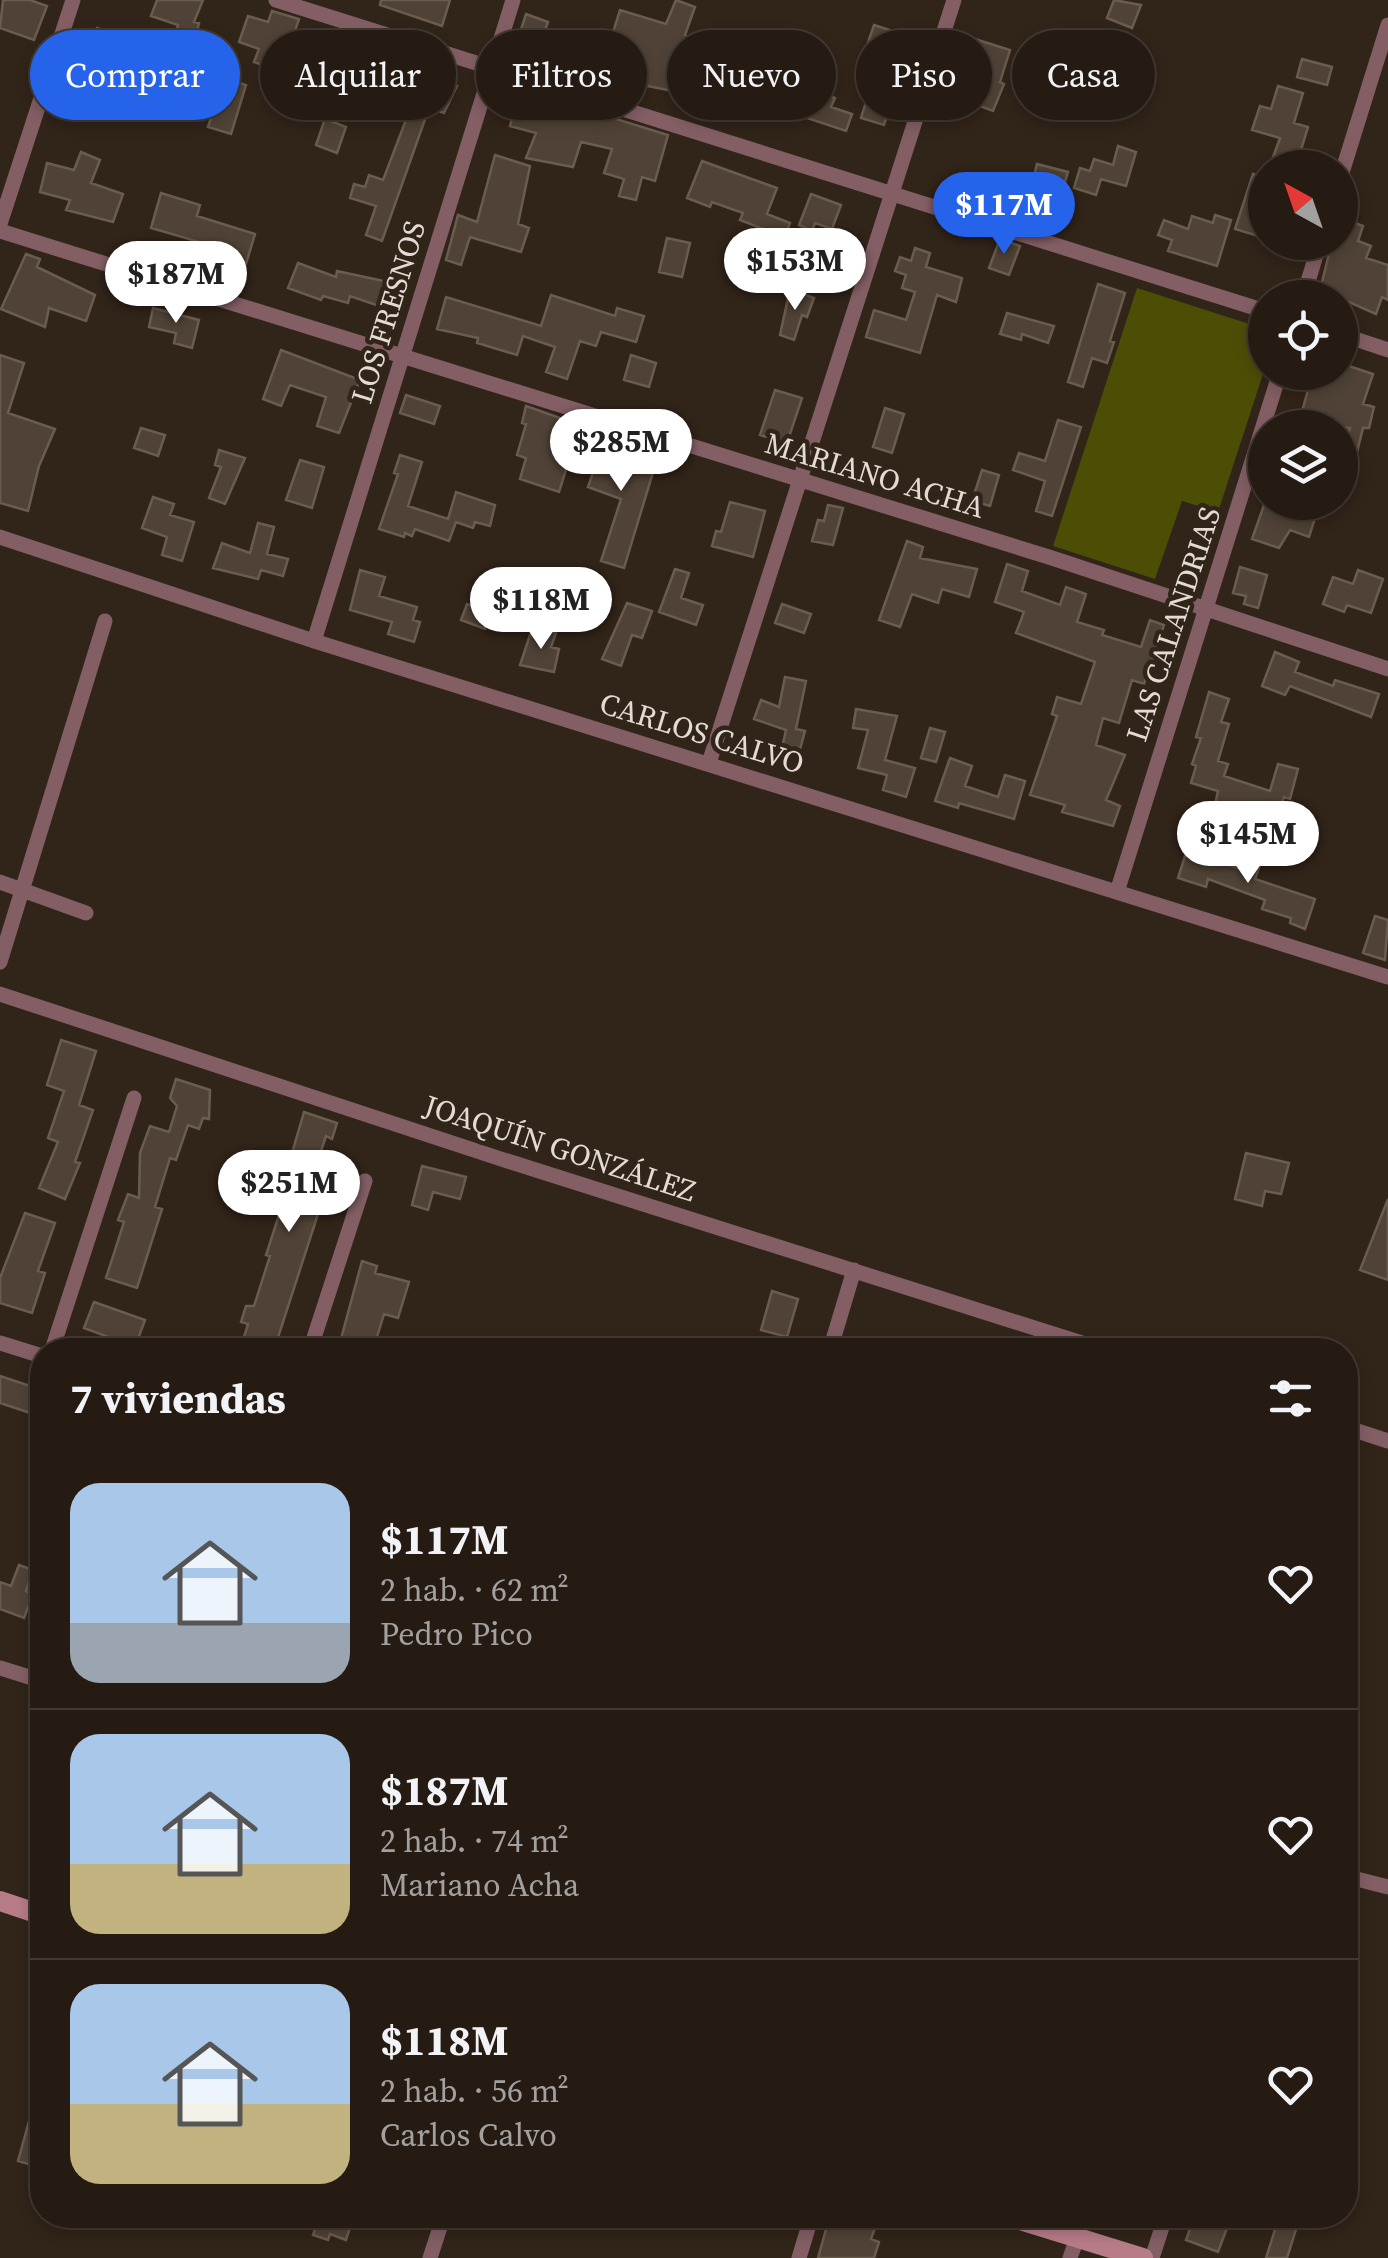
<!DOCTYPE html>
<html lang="es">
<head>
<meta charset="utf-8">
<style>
  :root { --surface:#251b13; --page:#2d241c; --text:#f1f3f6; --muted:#a3a1a0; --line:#423933; --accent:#2563eb }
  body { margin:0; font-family:"Source Serif 4",serif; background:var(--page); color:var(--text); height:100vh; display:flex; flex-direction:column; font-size:38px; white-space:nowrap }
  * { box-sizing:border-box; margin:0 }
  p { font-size:32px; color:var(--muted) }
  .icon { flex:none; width:55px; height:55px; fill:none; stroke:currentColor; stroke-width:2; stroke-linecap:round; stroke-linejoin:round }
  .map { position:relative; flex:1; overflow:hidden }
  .sheet { position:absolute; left:30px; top:1338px; width:1328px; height:890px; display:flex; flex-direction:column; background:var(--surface); border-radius:40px; box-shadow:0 5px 15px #0003,0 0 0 2px var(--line) }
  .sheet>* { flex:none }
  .banner { position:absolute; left:30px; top:30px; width:1330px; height:90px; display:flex; gap:20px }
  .needle { width:65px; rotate:320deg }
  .fabs { position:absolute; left:1248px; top:150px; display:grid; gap:20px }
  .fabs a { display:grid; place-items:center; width:110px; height:110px; border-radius:50%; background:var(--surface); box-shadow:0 5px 15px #0003,0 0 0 2px var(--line); font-size:50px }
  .price { position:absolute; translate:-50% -85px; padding:0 22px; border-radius:35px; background:#fff; color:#222; font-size:32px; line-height:65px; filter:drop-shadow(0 2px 5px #0008) }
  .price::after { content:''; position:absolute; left:50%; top:60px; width:30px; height:22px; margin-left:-15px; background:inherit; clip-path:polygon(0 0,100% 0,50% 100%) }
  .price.current { background:var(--accent); color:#fff }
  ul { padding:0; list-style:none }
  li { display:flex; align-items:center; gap:30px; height:250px; padding:0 40px }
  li+li { border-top:2px solid var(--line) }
  li span { display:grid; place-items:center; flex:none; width:280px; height:200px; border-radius:30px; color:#555 }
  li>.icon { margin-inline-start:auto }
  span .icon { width:120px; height:120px; fill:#fffc; stroke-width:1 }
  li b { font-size:42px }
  h2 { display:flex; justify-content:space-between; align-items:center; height:120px; padding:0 40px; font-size:42px }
  .pill { padding:0 35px; border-radius:45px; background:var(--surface); box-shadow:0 5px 15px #0003,0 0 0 2px var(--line); font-size:35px; line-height:90px }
  .pill.current { background:var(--accent); color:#fff }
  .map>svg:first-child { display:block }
  .green { fill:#4d4e06 }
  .building { fill:#504236; stroke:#6a5c4e; stroke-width:2.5 }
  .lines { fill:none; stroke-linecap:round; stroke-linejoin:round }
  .street { stroke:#835e65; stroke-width:15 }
  .secondary { stroke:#b77c88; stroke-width:20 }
  .labels { text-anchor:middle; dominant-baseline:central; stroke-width:9; stroke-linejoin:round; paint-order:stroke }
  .street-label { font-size:30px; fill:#e4dbd4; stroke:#312419 }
</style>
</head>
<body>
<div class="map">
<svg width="1388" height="2258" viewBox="0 0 1388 2258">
  <rect width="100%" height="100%" fill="#312419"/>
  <path class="green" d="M1137,288L1265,329V368L1218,512L1182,501L1155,579L1053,546Z"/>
  <path class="building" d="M3,0H30L47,6L34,40L0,28Z
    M157,0H203L194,22L199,23L195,40L175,34L178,25L151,16Z
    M381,0H450L442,26L380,5Z
    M676,0L695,7L685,35L761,67L763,63L783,71L785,61L806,66L803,78L814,83L812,91L768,82L766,87L737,76L735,81L678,56L668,90L622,81L627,61L606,55L620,10L666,24Z
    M1114,0L1141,5L1132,28L1107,18Z
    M272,11L299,19L281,72L254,62L259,49L239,42L248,16L268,22Z
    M526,14L548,22L538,52L516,45Z
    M874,25L914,38L884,125L861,118L870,89L860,86L867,65L861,63Z
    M97,28L132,40L126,57L119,55L109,85L72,72L78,56L87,59Z
    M975,39L1010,50L1000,82L1004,84L993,111L964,100L977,67L967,64Z
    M378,44L401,53L386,95L363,87Z
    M1302,59L1332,67L1327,85L1297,77Z
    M424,73L457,86L444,113L429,108L382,241L366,235L376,206L350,198L354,184L365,187L369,175L383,180Z
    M224,78L246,85L231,134L208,127Z
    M1278,86L1303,93L1294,123L1308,127L1301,150L1334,162L1332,168H1285L1271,163L1280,138L1252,130L1260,106L1271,109Z
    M520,90L566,109L568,104L668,135L655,181L642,177L636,200L619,196L624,179L604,173L612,149L581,142L573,167L526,158L536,133L510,126Z
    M813,90L835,98L831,107L852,114L846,131L804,117Z
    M325,119L346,127L337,153L316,145Z
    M1118,146L1136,152L1126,186L1101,179L1096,195L1074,188L1080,168L1090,171L1094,159L1113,165Z
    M81,152L100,160L91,183L123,194L113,222L66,210L70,200L40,192L47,163L74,170Z
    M495,155L530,166L518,224L529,228L521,252L470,237L461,265L446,260L458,215L477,222Z
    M702,161L777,188L767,214L790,223L782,244L763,237L766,230L740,220L743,213L712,202L710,207L687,198Z
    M1037,164L1068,172L1060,199L1030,191Z
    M1253,174L1265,177V213L1258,236L1235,229Z
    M161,193L200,205L197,216L255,234L246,264L201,249L203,243L151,228Z
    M811,194L841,205L832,229L815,223L812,231L799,225Z
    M1215,215L1231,220L1217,266L1168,251L1172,240L1158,235L1164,220L1188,229L1192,216L1213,223Z
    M1350,221L1363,226L1358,241L1371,246L1366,258L1388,265V300L1382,297L1376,314L1340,298H1318L1332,242H1340V234L1344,235Z
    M667,238L690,243L682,277L659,272Z
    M1000,239L1020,246L1009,275L989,268Z
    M915,248L930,253L926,267L962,278L956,302L937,295L920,353L866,337L874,310L906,320L915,292L902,288L906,275L895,271L900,257L911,261Z
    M26,254L40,259L37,267L95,295L86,321L49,308L45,327L1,309Z
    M298,263L336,277L337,271L388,282L379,306L350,296L348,303L323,296L321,300L288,288Z
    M1098,284L1125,293L1110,341L1114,342L1107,363L1092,358L1083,387L1068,382Z
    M790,289L814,298L807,317L802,315L794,340L780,335Z
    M551,295L615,316L617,308L644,316L636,342L601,332L596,346L580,341L567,379L546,372L555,347L523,336L517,355L477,343L478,338L437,329L446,297L541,326Z
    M153,308L199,320L192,348L174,343L176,333L149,327Z
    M1007,313L1054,326L1048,343L1022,334L1021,340L1000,334Z
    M281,350L360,380L339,433L317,426L326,397L290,385L281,406L263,399Z
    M0,355L24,363L8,413L55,429L39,466L28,511L0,503Z
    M631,355L656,363L649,387L624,380Z
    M1340,363L1373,374L1363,404L1374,407L1369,428H1363L1354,464L1340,459L1350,428H1302L1306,416L1301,415L1313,372H1340Z
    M775,390L802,398L787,443L760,435Z
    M406,395L440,406L434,424L400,413Z
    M526,406L580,425L559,492L520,479L526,458L517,455L526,424L522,423Z
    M885,408L904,414L892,453L873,447Z
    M1058,420L1081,427L1052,516L1036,511L1045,481L1013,470L1019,453L1045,461Z
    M141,428L165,435L158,456L134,448Z
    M607,432L633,442L627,461L654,469L624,568L601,561L621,499L588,487Z
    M219,450L245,458L225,504L209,498L221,467L215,465Z
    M400,455L422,462L408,506L448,519L456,492L495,505L490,526L475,522L473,528L456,522L449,541L415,529L412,536L405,533L404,537L379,529L398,474L394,473Z
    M300,460L324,467L312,508L286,500Z
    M982,470L999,475L990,506L972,501Z
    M153,497L174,504L170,515L194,522L182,561L162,555L167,537L142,528Z
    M730,502L765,511L753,557L712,546L716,531L721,532Z
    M1273,502L1316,515L1309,537L1290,530L1279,548L1252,539L1264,505L1271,507Z
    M828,505L843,508L833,545L812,541L818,520L824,521Z
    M258,523L274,527L267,554L288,559L283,576L261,570L258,579L213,568L222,543L250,553Z
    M907,541L923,547L920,558L977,569L969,597L942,589L938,603L912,594L900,627L879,620Z
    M1007,564L1028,571L1022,591L1060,605L1066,587L1086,594L1077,622L1104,630L1102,635L1141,647L1150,620L1164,625L1144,684L1132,680L1119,723L1103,718L1096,745L1125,755L1106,800L1120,806L1113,826L1062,812L1065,805L1030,795L1057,716L1052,714L1057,697L1081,704L1095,662L1016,633L1024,612L995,602Z
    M1240,567L1267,575L1258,608L1244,604L1246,596L1233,593Z
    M675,569L689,573L681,598L703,605L696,625L659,612Z
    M360,570L385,577L379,596L417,607L413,620L420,622L414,642L388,634L392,622L350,610Z
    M1358,570L1383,579L1371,613L1347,605L1344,612L1323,604L1333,577L1353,584Z
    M476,599L494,605L485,629L461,620L467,604L473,606Z
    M627,603L652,611L642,638L632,635L621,666L602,659Z
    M782,604L811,614L804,633L775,623Z
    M542,628L556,633L551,647L559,649L554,672L520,665L530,635L538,638Z
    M1275,652L1299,662L1295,672L1333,686L1335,680L1379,694L1371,717L1290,686L1285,695L1262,686Z
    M785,677L806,681L796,729L805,731L799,753L782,748L786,730L754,719L761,700L779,707Z
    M1209,692L1229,699L1221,722L1229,724L1218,761L1228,764L1224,776L1270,791L1278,764L1298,769L1290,799L1284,797L1273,830L1237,818L1229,833L1210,827L1218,791L1191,783L1196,766L1192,764L1201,738L1196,737Z
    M856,709L897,716L885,760L915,768L906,797L883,790L887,775L858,768L868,730L853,728Z
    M930,728L945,732L936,762L921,758Z
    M950,758L972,766L965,786L998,797L1005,775L1025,781L1014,819L959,803L958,808L935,801Z
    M1190,852L1238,868L1242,858L1260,865L1255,879L1315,899L1305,929L1290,923L1291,918L1262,909L1265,900L1208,879L1206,887L1178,878L1186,853Z
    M1375,916L1388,920L1385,960L1363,953Z
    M61,1040L96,1051L79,1105L93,1110L75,1162L80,1163L65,1199L39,1188L58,1142L48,1138L64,1091L47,1085Z
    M176,1079L210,1090L209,1119L203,1118L199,1129L188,1125L176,1160L170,1158L155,1207L162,1209L137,1288L106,1278L124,1222L118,1220L128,1194L139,1198L140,1153L150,1126L169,1132L177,1106L170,1098Z
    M304,1112L337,1123L332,1139L326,1136L312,1178L328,1183L274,1350H240L248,1324L241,1322L246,1306H254L270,1256L266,1255L280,1212L275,1211Z
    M1246,1153L1289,1163L1281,1194L1265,1191L1262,1206L1235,1199Z
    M422,1166L466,1177L460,1199L433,1192L428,1210L412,1205Z
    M1388,1199V1280L1360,1270Z
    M25,1213L55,1223L38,1271L45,1273L32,1313L0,1303V1278Z
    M362,1261L377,1266L375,1273L409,1282L398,1318L384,1314L373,1350H338Z
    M772,1291L798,1299L787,1337L761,1330Z
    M94,1302L145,1320L135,1347L84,1328Z
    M0,1376L42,1390V1417L0,1403Z
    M19,1565L33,1570L26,1591L33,1594L24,1618L0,1609V1582L11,1586Z
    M38,2089L42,2090V2168L18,2161Z
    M320,2215H354L346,2240L330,2234L328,2240L313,2235Z
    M830,2215H859L857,2222L875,2228L871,2239L879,2242L874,2258H818Z
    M1195,2215H1232L1218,2252L1186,2240Z
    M1279,2217L1298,2223L1287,2258H1266Z"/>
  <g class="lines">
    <path class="street" d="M276,0L1265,311
      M1340,179L1388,25
      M0,224L73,0
      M0,231L1052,558L1388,669
      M1303,298L1320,242
      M1340,334L1388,350
      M0,537L314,641L1388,977
      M314,641L513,0
      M709,763L954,0
      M0,882L86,913
      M1117,892L1280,372
      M0,962L105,621
      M0,994L501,1159L1104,1350
      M0,1343L42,1356
      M52,1350L134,1098
      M310,1350L365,1181
      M830,1350L854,1270
      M1345,1427L1388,1441
      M0,1668L42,1681
      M1345,1876L1388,1887
      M430,2258L444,2215
      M799,2258L812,2215
      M1070,2258L1077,2238
      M1152,2258L1166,2215"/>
    <path class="secondary" d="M0,1901L42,1915
      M1004,2215L1143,2258"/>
  </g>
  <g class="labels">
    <g class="street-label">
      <text transform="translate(388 312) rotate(-73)">LOS FRESNOS</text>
      <text transform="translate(875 475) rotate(17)">MARIANO ACHA</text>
      <text transform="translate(1173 624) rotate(-72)">LAS CALANDRIAS</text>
      <text transform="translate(702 733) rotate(17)">CARLOS CALVO</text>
      <text transform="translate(560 1148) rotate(18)">JOAQUÍN GONZÁLEZ</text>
    </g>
  </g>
</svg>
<div class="fabs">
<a><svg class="needle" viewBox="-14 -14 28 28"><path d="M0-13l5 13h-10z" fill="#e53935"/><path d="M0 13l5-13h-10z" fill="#a3a1a0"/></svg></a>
<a><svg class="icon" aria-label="locate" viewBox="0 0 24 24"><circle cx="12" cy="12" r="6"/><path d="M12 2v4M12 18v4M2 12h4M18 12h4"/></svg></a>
<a><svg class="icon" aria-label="layers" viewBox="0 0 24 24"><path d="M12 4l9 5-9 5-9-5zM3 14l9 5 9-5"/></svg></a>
</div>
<b class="price current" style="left:1004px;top:257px">$117M</b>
<b class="price" style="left:795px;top:313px">$153M</b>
<b class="price" style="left:176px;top:326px">$187M</b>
<b class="price" style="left:621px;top:494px">$285M</b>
<b class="price" style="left:541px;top:652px">$118M</b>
<b class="price" style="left:1248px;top:886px">$145M</b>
<b class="price" style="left:289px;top:1235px">$251M</b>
<div class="banner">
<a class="pill current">Comprar</a>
<a class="pill">Alquilar</a>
<a class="pill">Filtros</a>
<a class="pill">Nuevo</a>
<a class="pill">Piso</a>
<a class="pill">Casa</a>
</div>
<section class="sheet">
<h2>7 viviendas<svg class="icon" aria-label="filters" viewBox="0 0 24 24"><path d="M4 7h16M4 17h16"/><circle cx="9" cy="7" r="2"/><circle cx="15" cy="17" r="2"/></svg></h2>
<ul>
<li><span style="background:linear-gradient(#a9c7e8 70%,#9aa5b1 0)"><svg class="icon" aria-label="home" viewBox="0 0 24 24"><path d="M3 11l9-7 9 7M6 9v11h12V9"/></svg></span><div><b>$117M</b><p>2 hab. · 62 m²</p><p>Pedro Pico</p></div><svg class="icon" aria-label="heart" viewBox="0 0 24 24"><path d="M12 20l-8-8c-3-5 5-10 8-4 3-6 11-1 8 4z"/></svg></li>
<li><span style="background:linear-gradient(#a9c7e8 65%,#c2b280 0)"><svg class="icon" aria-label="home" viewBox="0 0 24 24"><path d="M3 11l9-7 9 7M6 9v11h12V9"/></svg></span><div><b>$187M</b><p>2 hab. · 74 m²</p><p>Mariano Acha</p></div><svg class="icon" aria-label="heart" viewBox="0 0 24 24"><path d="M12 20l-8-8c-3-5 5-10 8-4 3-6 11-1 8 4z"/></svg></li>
<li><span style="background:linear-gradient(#a9c7e8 60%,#c2b280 0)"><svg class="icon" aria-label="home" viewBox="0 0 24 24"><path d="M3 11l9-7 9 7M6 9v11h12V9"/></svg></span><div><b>$118M</b><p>2 hab. · 56 m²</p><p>Carlos Calvo</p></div><svg class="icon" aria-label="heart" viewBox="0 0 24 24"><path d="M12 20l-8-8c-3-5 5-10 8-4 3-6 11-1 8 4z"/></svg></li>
</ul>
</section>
</div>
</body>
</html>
